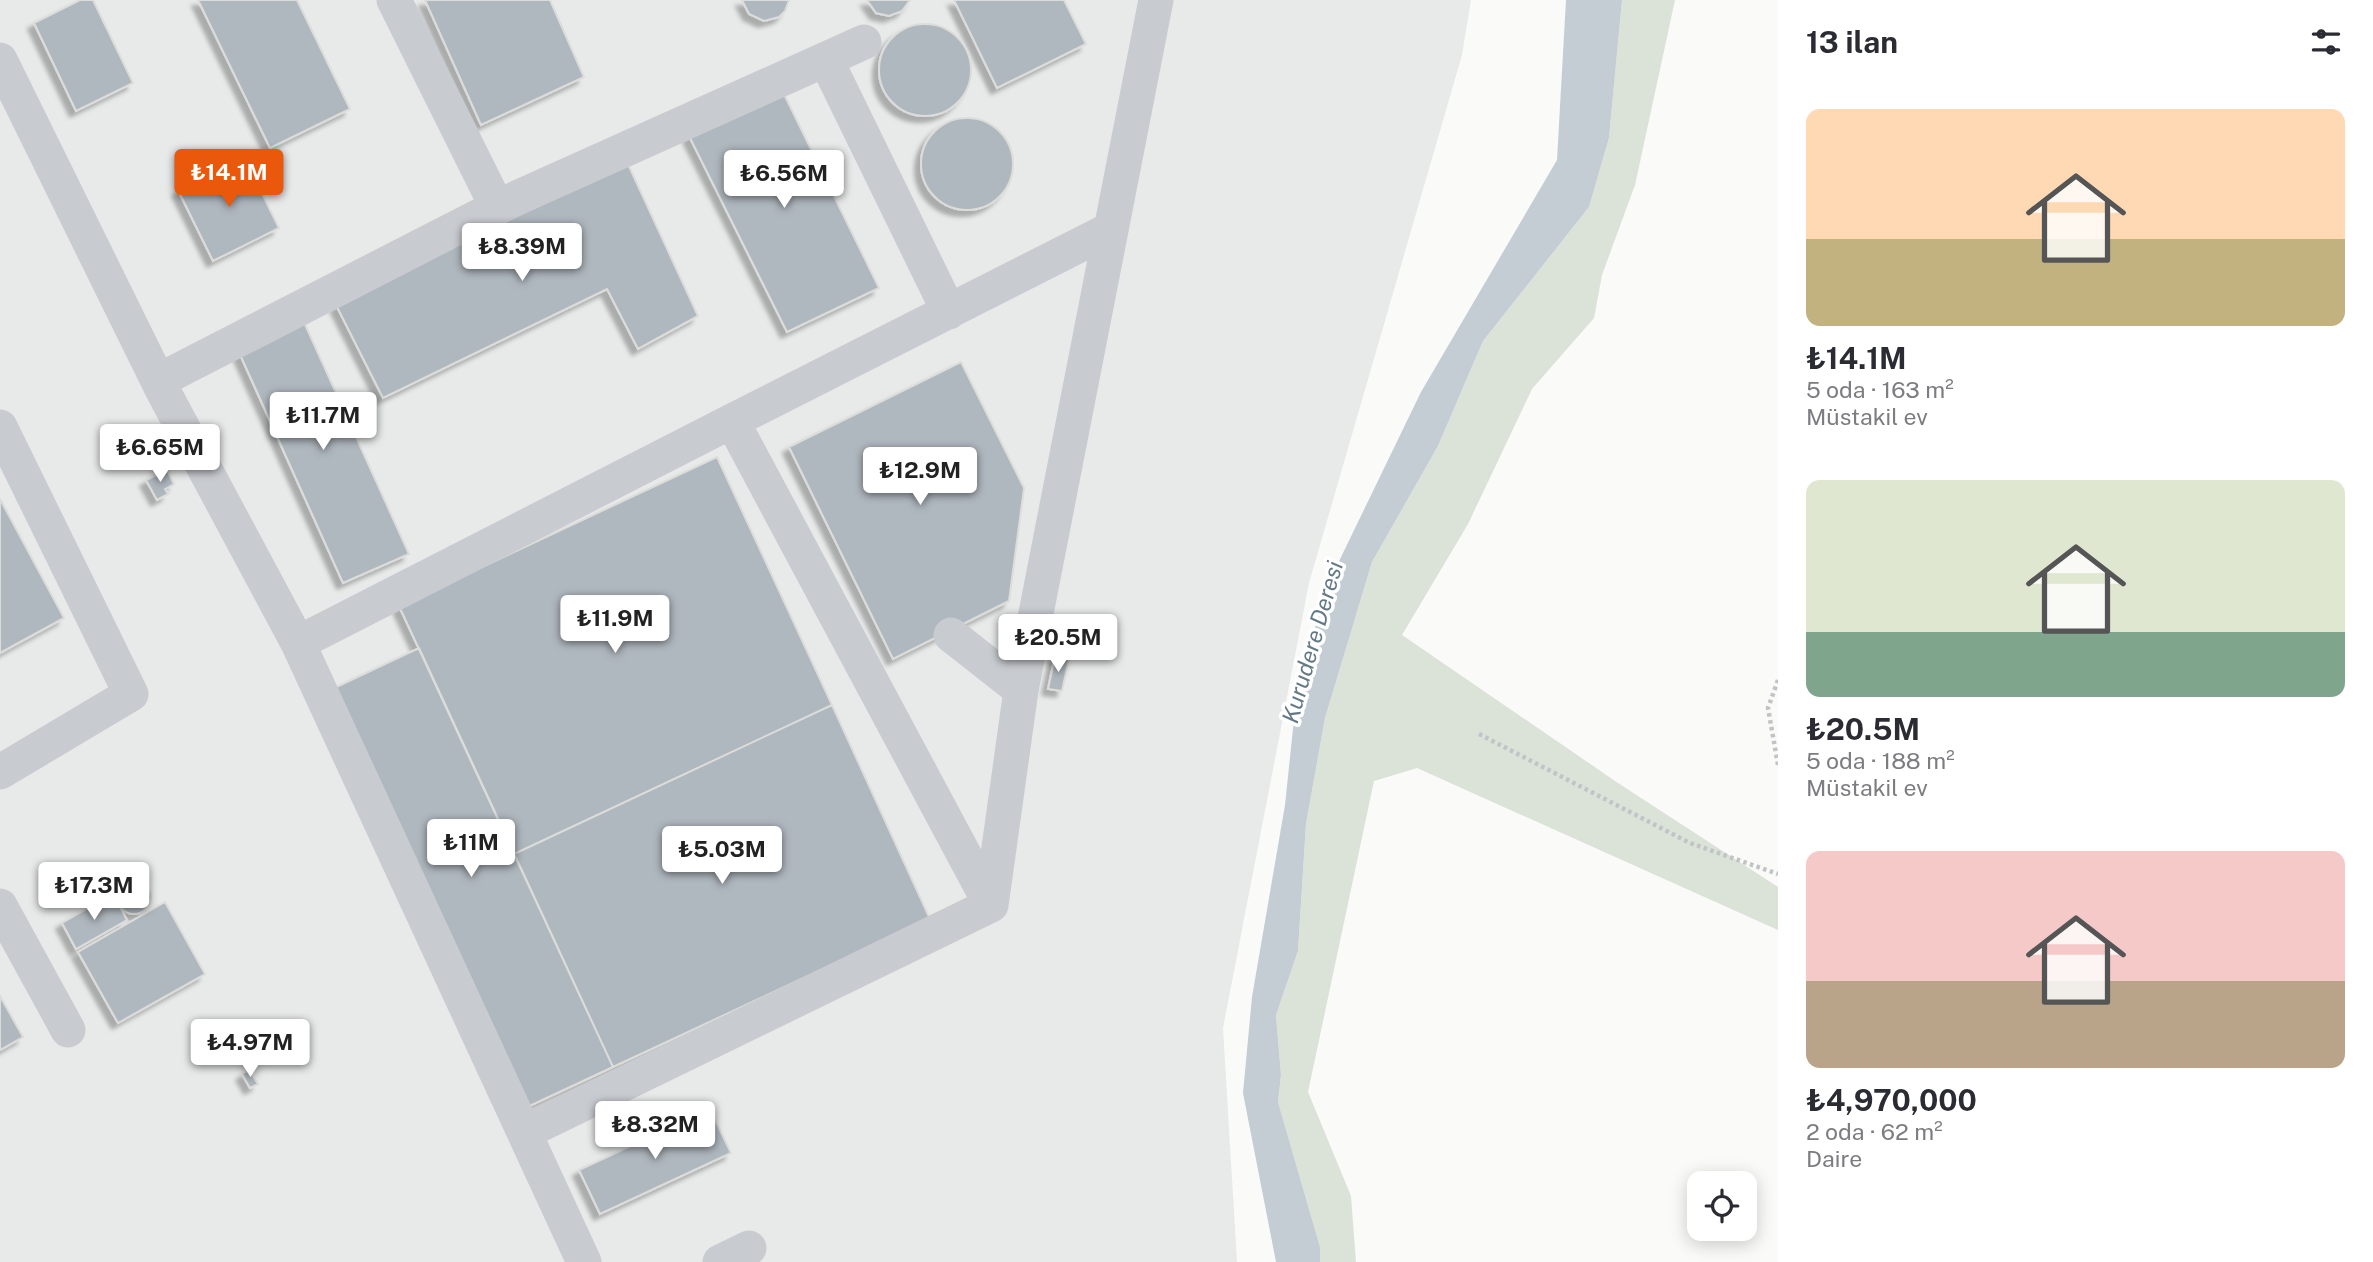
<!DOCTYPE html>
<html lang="tr">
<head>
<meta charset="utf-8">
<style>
  :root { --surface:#fff; --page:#f7f7f7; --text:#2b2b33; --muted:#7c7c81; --accent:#ea580c }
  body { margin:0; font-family:"Public Sans",sans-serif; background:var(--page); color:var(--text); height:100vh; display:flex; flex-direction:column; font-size:26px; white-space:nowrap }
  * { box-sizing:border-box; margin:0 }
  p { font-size:23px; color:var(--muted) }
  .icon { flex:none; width:38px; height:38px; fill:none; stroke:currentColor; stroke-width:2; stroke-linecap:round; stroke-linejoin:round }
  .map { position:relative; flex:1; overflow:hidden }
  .sheet { display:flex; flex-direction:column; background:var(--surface); width:595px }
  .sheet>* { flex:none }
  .controls { position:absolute; left:1687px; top:1171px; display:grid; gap:14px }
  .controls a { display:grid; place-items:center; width:70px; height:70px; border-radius:14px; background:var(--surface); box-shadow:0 4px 18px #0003; font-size:35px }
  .price { position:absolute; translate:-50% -60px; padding:0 16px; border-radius:7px; background:#fff; color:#222; font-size:23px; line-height:46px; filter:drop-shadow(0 2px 4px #0008) }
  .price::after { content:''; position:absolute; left:50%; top:42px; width:21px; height:16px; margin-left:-10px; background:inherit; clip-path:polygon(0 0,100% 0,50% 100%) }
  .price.active { background:var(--accent); color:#fff }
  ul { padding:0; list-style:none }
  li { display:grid; align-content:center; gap:14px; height:371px; padding:0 28px }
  li span { display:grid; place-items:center; height:217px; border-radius:14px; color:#555 }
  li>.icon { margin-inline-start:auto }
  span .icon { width:126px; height:126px; fill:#fffc; stroke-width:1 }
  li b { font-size:30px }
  h2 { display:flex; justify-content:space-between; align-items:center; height:84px; padding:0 28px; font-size:30px }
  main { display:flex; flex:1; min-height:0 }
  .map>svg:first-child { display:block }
  .built { fill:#e8e9e9 }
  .green { fill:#dbe2d8 }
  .water { fill:#c3cdd3 }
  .building { fill:#b0b8bf; stroke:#dcdcda; stroke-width:2; filter:url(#shadow) }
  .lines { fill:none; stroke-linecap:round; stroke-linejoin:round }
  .path { stroke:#c1c4c6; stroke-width:4.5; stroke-dasharray:3.5 3.5; stroke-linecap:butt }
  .minor { stroke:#c8cbd0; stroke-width:35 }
  .labels { text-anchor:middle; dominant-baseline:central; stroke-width:7; stroke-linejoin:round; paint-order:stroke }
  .water-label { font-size:23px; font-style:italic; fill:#637a86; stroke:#fff }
</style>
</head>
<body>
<main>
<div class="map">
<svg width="1778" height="1262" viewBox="0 0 1778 1262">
  <defs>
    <filter id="shadow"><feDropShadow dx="-6" dy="6" stdDeviation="2" flood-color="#0004"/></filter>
  </defs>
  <rect width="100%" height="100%" fill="#fafaf8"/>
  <path class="built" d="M0,0H1471L1462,55L1309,583L1223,1028L1237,1262H0Z"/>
  <path class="green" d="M1622,0H1675L1635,185L1602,275L1594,318L1532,389L1468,524L1402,635L1618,783L1778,887V930L1417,768L1374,781L1308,1092L1351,1196L1356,1262H1320V1247L1278,1102L1281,1075L1276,1015L1298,951L1306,824L1325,718L1372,562L1438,446L1483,341L1589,207L1609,138Z"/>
  <path class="water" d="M1566,0H1622L1609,138L1589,207L1483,341L1438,446L1372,562L1325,718L1306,824L1298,951L1276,1015L1281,1075L1278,1102L1320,1247V1262H1276L1243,1093L1252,997L1285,805L1297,691L1327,586L1421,392L1557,160Z"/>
  <path class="building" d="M80,0H93L133,83L76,111L34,23Z
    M198,0H297L350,109L270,148Z
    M425,0H550L584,77L481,125Z
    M742,0H789L785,11L779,17L764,21L749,14Z
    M867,0H910L902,11L889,16L876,13Z
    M954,0H1064L1086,44L997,88Z
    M879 70a46 46 0 1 1 92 0a46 46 0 1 1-92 0Z
    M780,86L879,288L787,332L689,136Z
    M921 164a46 46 0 1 1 92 0a46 46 0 1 1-92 0Z
    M244,157L279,228L213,261L178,190Z
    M627,162L698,316L638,349L607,289L383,398L336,305Z
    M303,320L409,554L343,583L238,350Z
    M961,362L1024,488L1009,601L893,659L789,447Z
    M155,425L173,455L161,463L143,433Z
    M717,457L832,705L514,854L399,606Z
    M167,470L174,484L165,489L168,494L157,500L146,480Z
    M0,499L64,618L0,653Z
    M419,648L613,1067L523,1109L330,690Z
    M1055,656L1069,659L1062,691L1048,689Z
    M832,705L930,919L613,1067L514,854Z
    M117 897a17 17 0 1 1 34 0a17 17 0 1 1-34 0Z
    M113,894L127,920L76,949L62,923Z
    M165,902L205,974L118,1023L78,952Z
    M0,996L23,1037L0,1050Z
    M249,1070L258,1084L250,1088L242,1074Z
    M710,1109L731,1153L600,1214L579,1170Z"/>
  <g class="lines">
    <path class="path" d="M1778,680L1768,708L1778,765
      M1479,734L1690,843L1778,874"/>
    <path class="minor" d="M394,0L497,207
      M0,60L163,391L298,643L584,1262
      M826,60L949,312
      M158,381L497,207L864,42
      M732,421L991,905
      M0,427L131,694L0,772
      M951,635L1021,690
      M298,643L732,421L1111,229
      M991,905L1021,690L1156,0
      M0,906L68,1030
      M525,1132L991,905
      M720,1262L749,1248"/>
  </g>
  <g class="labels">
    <g class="water-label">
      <text transform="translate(1312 642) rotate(-74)">Kurudere Deresi</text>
    </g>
  </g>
</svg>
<div class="controls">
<a><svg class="icon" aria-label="locate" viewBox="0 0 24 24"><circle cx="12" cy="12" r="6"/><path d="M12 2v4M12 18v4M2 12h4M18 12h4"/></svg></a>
</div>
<b class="price active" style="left:229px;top:209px">₺14.1M</b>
<b class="price" style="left:784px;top:210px">₺6.56M</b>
<b class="price" style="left:522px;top:283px">₺8.39M</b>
<b class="price" style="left:323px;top:452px">₺11.7M</b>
<b class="price" style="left:160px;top:484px">₺6.65M</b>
<b class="price" style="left:920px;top:507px">₺12.9M</b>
<b class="price" style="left:615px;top:655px">₺11.9M</b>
<b class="price" style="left:1058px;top:674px">₺20.5M</b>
<b class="price" style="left:471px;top:879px">₺11M</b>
<b class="price" style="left:722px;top:886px">₺5.03M</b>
<b class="price" style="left:94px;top:922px">₺17.3M</b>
<b class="price" style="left:250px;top:1079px">₺4.97M</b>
<b class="price" style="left:655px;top:1161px">₺8.32M</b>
</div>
<section class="sheet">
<h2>13 ilan<svg class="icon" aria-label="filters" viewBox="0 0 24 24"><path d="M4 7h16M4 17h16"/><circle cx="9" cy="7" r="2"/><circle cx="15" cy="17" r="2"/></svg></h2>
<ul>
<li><span style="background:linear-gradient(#ffd9b3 60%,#c2b280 0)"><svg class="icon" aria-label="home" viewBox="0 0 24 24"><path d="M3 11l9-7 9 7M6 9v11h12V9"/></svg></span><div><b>₺14.1M</b><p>5 oda · 163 m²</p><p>Müstakil ev</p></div></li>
<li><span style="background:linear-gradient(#dfe7d0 70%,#7fa58c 0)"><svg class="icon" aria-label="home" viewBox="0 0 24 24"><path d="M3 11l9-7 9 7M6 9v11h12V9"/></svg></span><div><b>₺20.5M</b><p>5 oda · 188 m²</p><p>Müstakil ev</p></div></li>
<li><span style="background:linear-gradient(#f6c9c9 60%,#b9a48a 0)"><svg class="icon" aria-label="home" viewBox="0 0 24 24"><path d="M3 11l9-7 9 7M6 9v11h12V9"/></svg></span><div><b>₺4,970,000</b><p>2 oda · 62 m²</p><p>Daire</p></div></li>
</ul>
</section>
</main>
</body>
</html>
